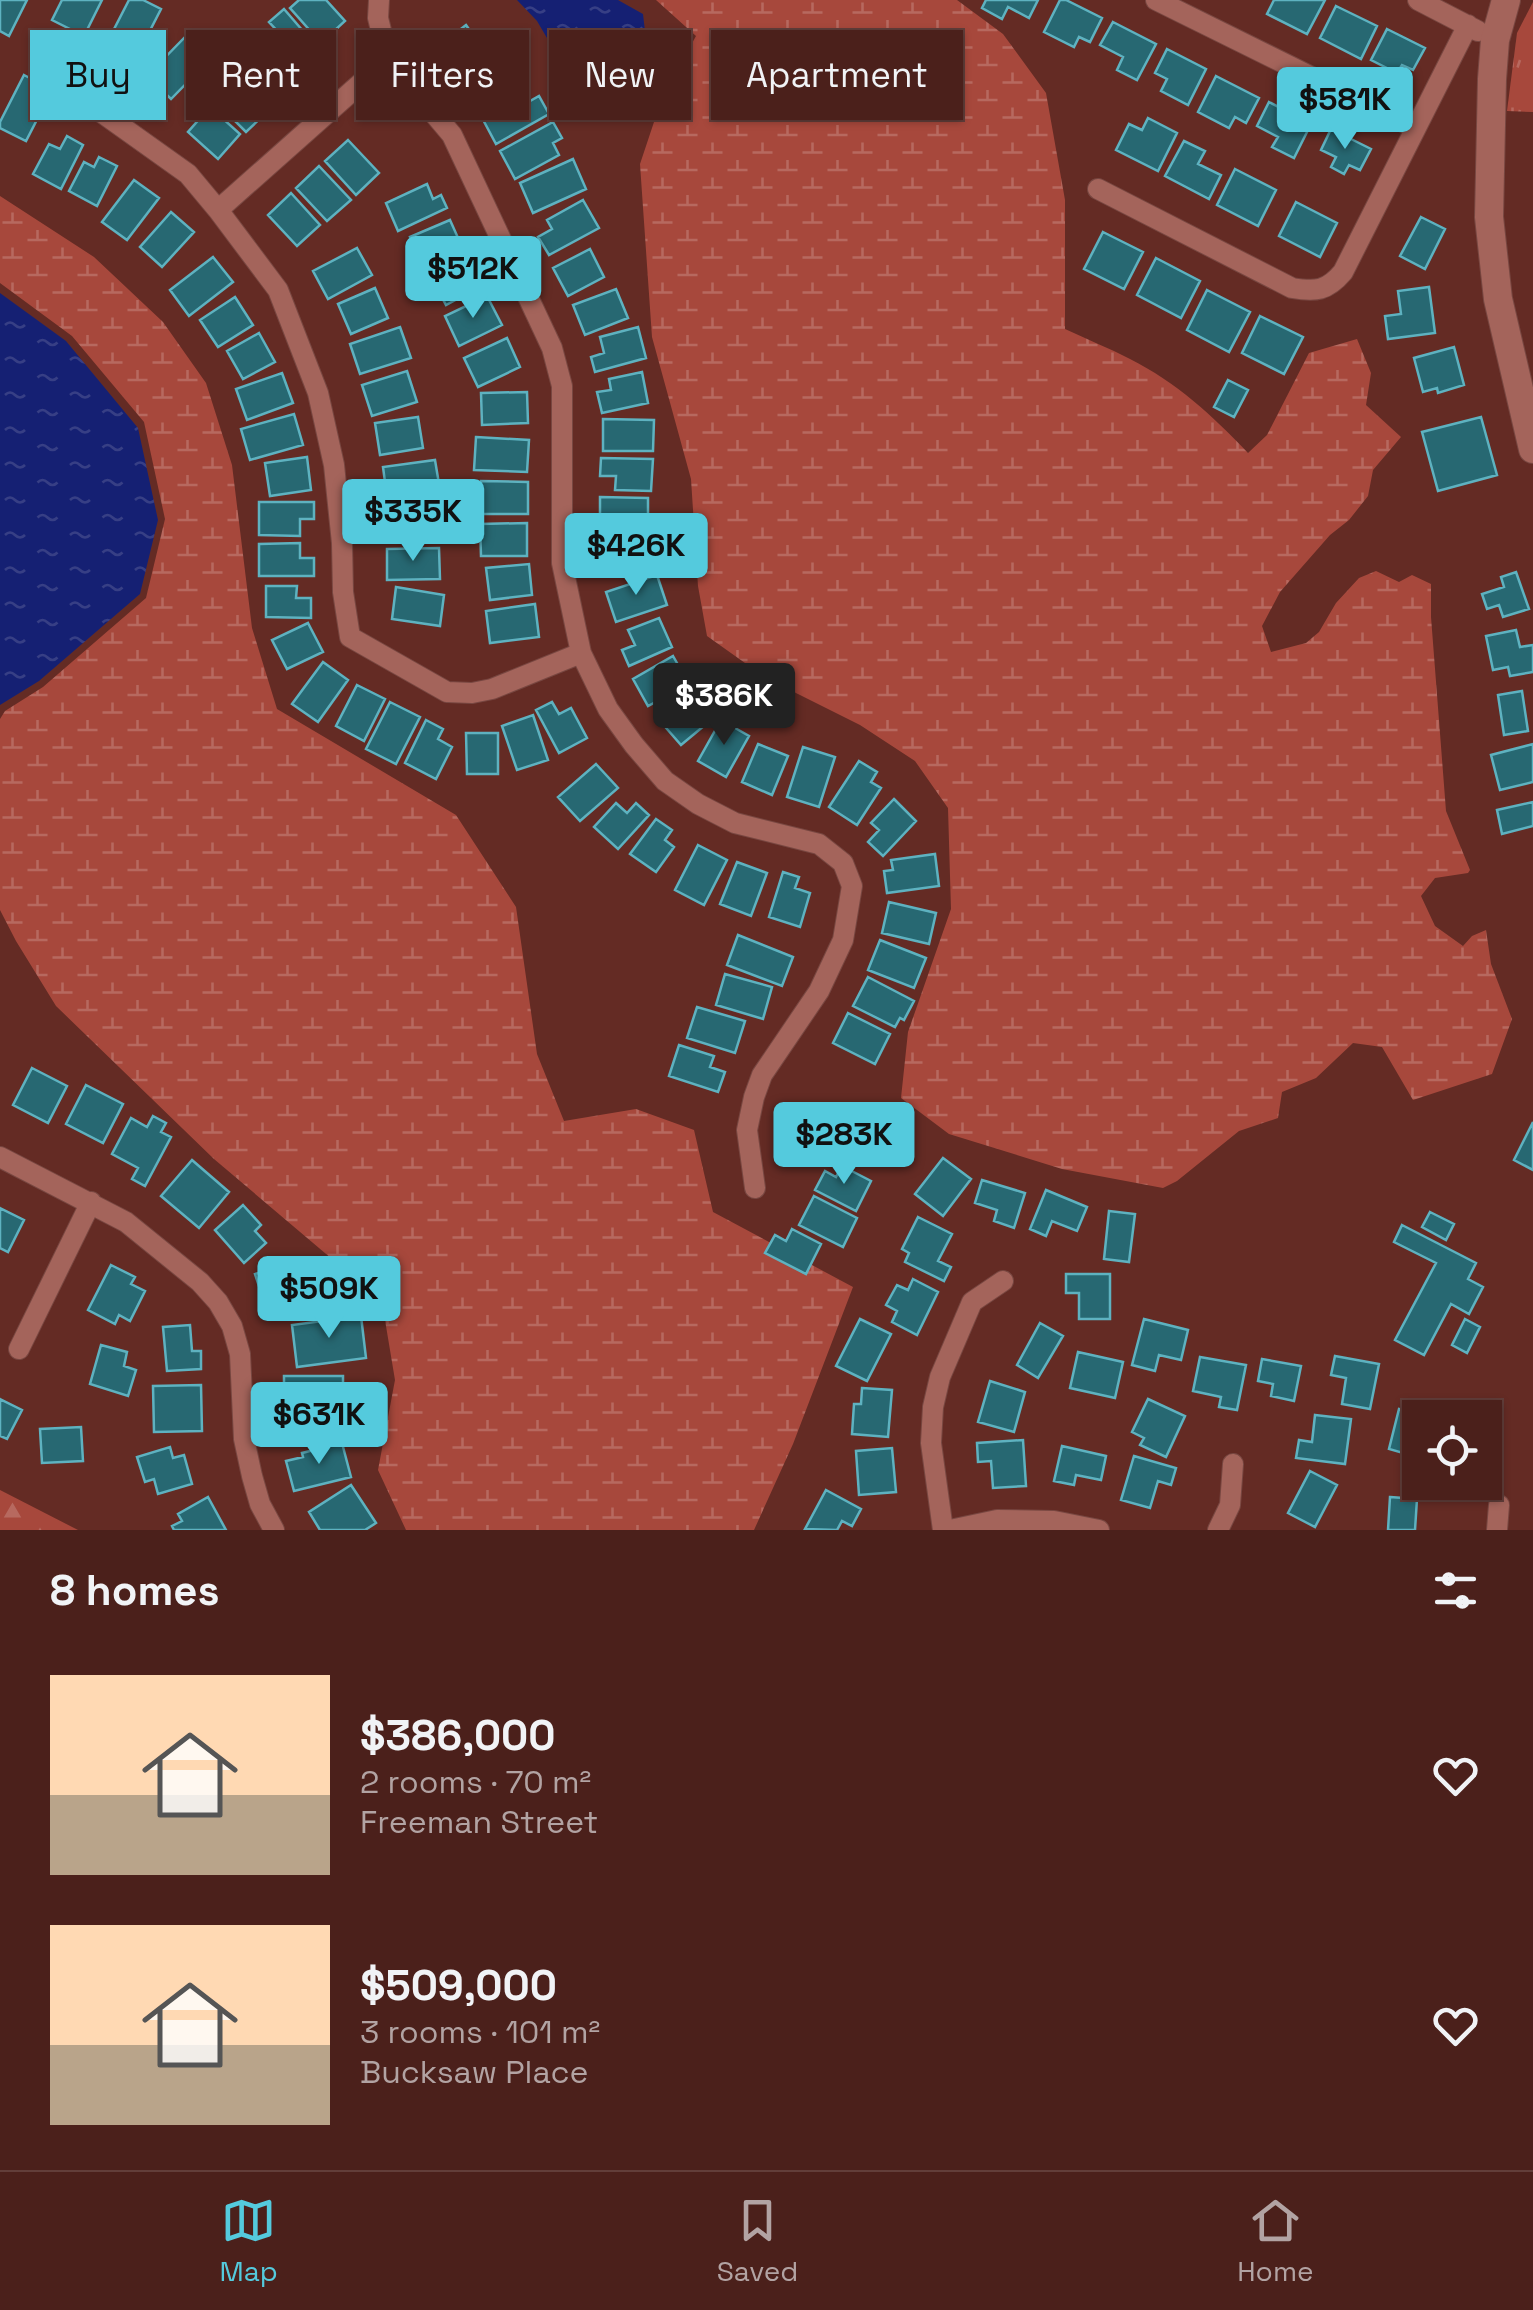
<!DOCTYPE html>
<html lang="en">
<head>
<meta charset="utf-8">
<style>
  :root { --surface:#4b201b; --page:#552d28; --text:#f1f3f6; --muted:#b2a3a3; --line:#623e3a; --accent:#54cadd }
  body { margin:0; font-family:"Space Grotesk",sans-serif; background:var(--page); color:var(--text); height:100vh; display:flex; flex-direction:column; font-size:38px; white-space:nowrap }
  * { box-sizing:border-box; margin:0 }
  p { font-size:32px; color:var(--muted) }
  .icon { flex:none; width:55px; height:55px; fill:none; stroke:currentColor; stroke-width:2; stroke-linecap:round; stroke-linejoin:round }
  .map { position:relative; height:1530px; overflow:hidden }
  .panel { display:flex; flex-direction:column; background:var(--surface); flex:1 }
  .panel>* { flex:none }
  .banner { position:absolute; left:30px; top:30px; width:1000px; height:90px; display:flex; gap:20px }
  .buttons { position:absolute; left:1402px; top:1400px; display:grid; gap:20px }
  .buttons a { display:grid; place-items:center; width:100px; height:100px; border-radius:0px; background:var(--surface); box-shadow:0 2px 8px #0004,0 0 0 2px var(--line); font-size:50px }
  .price { position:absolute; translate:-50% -85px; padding:0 22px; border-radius:10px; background:var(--accent); color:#111; font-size:32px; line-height:65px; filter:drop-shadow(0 2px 5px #0008) }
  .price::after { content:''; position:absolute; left:50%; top:60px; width:30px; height:22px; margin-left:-15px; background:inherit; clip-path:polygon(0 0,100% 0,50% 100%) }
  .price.on { background:#222; color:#fff }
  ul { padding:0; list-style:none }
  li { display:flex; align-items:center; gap:30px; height:250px; padding:0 50px }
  li span { display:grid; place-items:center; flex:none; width:280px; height:200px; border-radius:0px; color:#555 }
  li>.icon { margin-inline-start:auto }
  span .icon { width:120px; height:120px; fill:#fffc; stroke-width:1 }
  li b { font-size:42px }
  h2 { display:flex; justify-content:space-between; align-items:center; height:120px; padding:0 50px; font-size:42px }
  .tag { padding:0 35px; border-radius:0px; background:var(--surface); box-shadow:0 2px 8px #0004,0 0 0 2px var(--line); font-size:35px; line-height:90px }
  .tag.on { background:var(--accent); color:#111 }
  .menu { display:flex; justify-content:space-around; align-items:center; height:140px; border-top:2px solid var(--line); background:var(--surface); font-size:28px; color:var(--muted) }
  .menu a { display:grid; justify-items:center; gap:5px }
  .menu .on { color:var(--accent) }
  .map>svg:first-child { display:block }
  .grass { fill:url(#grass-tufts) }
  .forest { fill:url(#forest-firs) }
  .wetland { fill:url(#wetland-marsh) }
  .water { fill:url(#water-ripples) }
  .building { fill:#276872; stroke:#5eb2c0; stroke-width:2.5 }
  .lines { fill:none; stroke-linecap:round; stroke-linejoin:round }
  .street-casing { stroke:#784741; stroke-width:22 }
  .secondary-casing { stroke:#784741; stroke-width:30 }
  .street { stroke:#a4645b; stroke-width:20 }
  .secondary { stroke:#a4645b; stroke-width:28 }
</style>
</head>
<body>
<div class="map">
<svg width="1533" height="1530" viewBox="0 0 1533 1530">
  <defs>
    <pattern id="grass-tufts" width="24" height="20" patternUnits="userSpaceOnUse" patternTransform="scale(2.5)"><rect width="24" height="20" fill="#a7483c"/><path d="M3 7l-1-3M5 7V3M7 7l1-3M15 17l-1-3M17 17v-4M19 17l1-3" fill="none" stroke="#b7695f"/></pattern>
    <pattern id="forest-firs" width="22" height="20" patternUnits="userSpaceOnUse" patternTransform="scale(2.5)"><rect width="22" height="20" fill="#a7483c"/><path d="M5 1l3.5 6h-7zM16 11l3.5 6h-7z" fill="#b7695f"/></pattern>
    <pattern id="wetland-marsh" width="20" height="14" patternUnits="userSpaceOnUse" patternTransform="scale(2.5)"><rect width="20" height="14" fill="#a7483c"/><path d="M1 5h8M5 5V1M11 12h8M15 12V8" fill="none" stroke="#b7695f"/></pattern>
    <pattern id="water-ripples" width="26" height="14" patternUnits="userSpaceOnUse" patternTransform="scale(2.5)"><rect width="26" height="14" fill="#152073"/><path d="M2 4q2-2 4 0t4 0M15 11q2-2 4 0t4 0" fill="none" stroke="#373f85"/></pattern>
  </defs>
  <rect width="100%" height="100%" fill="#642b24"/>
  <path class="grass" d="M1533,2V112L1507,111L1517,33Z"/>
  <path class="forest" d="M0,1490L78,1530H0Z"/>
  <path class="wetland" d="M656,0H957L1003,34L1046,93L1065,200V329C1086,339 1109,348 1130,359C1176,382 1213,416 1248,453L1267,435L1309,353L1357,339L1371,373L1366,405L1401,437L1373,470L1368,496L1349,520L1330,535L1280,592L1262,626L1271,652L1306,643L1319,632L1336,603L1359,578L1376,571L1399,582L1412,575L1431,584V617L1446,811L1470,870L1468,873L1435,878L1421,896L1435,926L1463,946L1472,936L1486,930L1491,964L1512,1019L1492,1074L1413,1100L1382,1047L1353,1043L1316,1078L1282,1092L1278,1118L1239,1131L1177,1181L1163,1188L1062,1169L949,1134L901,1098L908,1032L951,909L948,808L915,761L860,725L766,678L707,636L698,586L691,479L652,337L640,164L662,98L696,36Z
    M0,196L94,257L163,322L206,383L232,465L252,628L277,709L456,815L516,907L537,1054L564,1121L636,1109L694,1130L713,1212L853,1287L793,1444L754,1530H406L378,1470L395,1380L384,1314L345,1270L214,1159L56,1006L16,941L0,910V719L5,711L43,687L146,598L165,519L144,422L72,336L0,283Z"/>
  <path class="water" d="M517,0H618L643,14L645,31L652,45L643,57L629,61V71L622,99L591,113L537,21Z
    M0,293L66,341L138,428L158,520L140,594L39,681L0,705Z"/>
  <path class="building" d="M0,0H27L9,36L0,31Z
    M62,0H102L84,36L52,20Z
    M129,0H143L161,9L140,50L111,35Z
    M299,0H326L345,21L321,43L290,8Z
    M986,0H1038L1029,18L1008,7L1002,19L982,8Z
    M1060,0H1066L1102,18L1090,42L1079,37L1074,47L1044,32Z
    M1274,0H1325L1307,34L1267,14Z
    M1336,6L1377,26L1361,59L1320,38Z
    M284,9L328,60L302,83L269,45L281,35L269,22Z
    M1113,22L1156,44L1137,80L1117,70L1123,57L1100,45Z
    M466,25L485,52L451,76L432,51Z
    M1387,29L1425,48L1413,70L1402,65L1397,73L1371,60Z
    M188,34L212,57L171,99L147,76Z
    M260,45L298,87L275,108L243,74L260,59L253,51Z
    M1167,49L1206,69L1188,105L1161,91L1167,79L1155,73Z
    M497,52L517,77L477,109L457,84Z
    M24,75L41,84L34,96L46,102L26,141L0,128V122Z
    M1216,76L1259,98L1246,123L1235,117L1229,128L1198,112Z
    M238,79L269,110L246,132L215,101Z
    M524,90L530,101L539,96L549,114L496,144L480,114Z
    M1269,102L1311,124L1294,158L1272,147L1278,137L1257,126Z
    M210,107L240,134L218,159L188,132Z
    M1148,118L1177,133L1158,171L1116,150L1129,124L1142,130Z
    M553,122L562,138L553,143L559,155L515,179L500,151Z
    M1331,129L1371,149L1360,170L1349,165L1344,174L1331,167L1336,157L1321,150Z
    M67,136L83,145L61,189L33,174L49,144L60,149Z
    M348,140L379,173L356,195L325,161Z
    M1184,141L1205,151L1198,164L1221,175L1209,199L1165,176Z
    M99,157L117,166L97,206L69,191L84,162L94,167Z
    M573,159L586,189L533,213L520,183Z
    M319,166L351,200L327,221L296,188Z
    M1235,169L1276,190L1258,226L1217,205Z
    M134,180L159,198L127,240L102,222Z
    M427,184L433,199L441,195L447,208L398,231L386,203Z
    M291,193L320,225L297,246L268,215Z
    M583,200L599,228L549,255L538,237L552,229L547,220Z
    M1296,202L1337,223L1320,257L1279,236Z
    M171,212L194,232L162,267L140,247Z
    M1421,217L1445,229L1425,269L1400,256Z
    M450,220L463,249L423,267L410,237Z
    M1103,232L1143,252L1124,289L1084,269Z
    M357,248L372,275L328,299L313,271Z
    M590,249L604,277L568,296L553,268Z
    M213,257L233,282L189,316L170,290Z
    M468,257L483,285L446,305L431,277Z
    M1156,258L1200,281L1181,318L1137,295Z
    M1429,287L1435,333L1388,339L1385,316L1401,314L1398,291Z
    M375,288L388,318L351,334L338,304Z
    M616,289L628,318L585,335L573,305Z
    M1207,290L1250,312L1229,352L1187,330Z
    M487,296L502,325L459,346L445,316Z
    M235,297L253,325L218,347L200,320Z
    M1260,316L1303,337L1284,374L1242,353Z
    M400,327L411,358L360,374L350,344Z
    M638,327L646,358L595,372L591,357L604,353L600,337Z
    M259,333L275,362L243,379L227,351Z
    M507,338L520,367L478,387L464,358Z
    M1454,347L1464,385L1438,393L1437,388L1423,392L1414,358Z
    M407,371L417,402L372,416L362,385Z
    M642,372L648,403L602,413L597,392L611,390L609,379Z
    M282,373L293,403L247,420L236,389Z
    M1228,380L1248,390L1234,417L1214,407Z
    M527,392L528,423L482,425L481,393Z
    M294,414L303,445L250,460L241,429Z
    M418,417L423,448L380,455L375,423Z
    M1481,417L1497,475L1438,491L1422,432Z
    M603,419L654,420L653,451H603Z
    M476,437L529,440L527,472L474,470Z
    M307,457L311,490L270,496L265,463Z
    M601,458L653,459L651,491L615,490L616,476H600Z
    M435,460L440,490L387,497L383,467Z
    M481,481L528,482V514H481Z
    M600,497L648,498V530H614V515L600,514Z
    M259,502H314V519H300V536L259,535Z
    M399,505H440V537L389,538L388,524L400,523Z
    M527,523V556H481L480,524Z
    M648,539L649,558H660L661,570L618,573L617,560L600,561L599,541Z
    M300,543V558H314V576H259V544Z
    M439,548L440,579L387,580V549Z
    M529,564L532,595L490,600L486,568Z
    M1516,572L1529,609L1503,617L1499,605L1487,609L1482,594L1504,587L1501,577Z
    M657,575L667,605L616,622L606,592Z
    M266,586H297L296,598H311V618L266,617Z
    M396,587L444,595L440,626L392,619Z
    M535,604L539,637L490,643L486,611Z
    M659,618L672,647L629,666L622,650L635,645L628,630Z
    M308,623L323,652L287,669L272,640Z
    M1516,630L1520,647L1533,645V672L1510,676L1508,667L1493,670L1486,636Z
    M673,656L689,684L648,706L633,679Z
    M323,662L348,680L318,722L292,704Z
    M357,685L385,699L364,741L336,726Z
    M696,690L717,715L681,745L660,721Z
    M1522,691L1528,731L1504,735L1498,695Z
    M390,702L420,717L396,764L366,749Z
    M552,702L559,714L571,708L587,738L559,753L536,710Z
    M533,715L548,760L517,770L502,726Z
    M426,720L443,729L438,739L452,747L436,779L405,763Z
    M721,720L749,736L726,777L698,761Z
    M466,733H498V774H467Z
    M758,744L788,756L772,795L742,782Z
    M1533,744V782L1500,790L1491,755Z
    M803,747L835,757L819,807L787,797Z
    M859,761L877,772L871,782L881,788L857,825L829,807Z
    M596,764L618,788L580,821L558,797Z
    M894,799L916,821L883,856L868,842L879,830L871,823Z
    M1533,802V826L1502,834L1497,810Z
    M616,803L627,813L636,803L649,815L618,849L594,827Z
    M656,819L672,830L665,840L674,847L656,872L630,854Z
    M698,845L727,860L704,905L675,890Z
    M935,854L939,886L887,893L884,871L893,870L891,860Z
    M737,862L767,873L751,916L720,904Z
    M783,872L799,877L795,888L810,893L800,927L769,917Z
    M889,902L936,913L929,944L882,933Z
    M738,935L793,957L782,986L727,965Z
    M880,940L926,958L914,988L868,970Z
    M725,974L772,987L763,1019L716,1005Z
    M868,977L914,1001L904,1020L900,1018L895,1027L853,1006Z
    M697,1007L745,1021L735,1053L687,1038Z
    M848,1013L890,1034L875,1064L833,1043Z
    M679,1045L714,1056L710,1067L725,1072L718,1092L669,1076Z
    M32,1068L67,1086L48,1123L13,1105Z
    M86,1085L123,1104L103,1143L66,1124Z
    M153,1116L166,1123L161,1132L171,1137L145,1186L132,1179L138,1168L112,1154L131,1118L147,1127Z
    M1533,1122V1170L1514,1160Z
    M943,1158L971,1179L943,1216L915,1194Z
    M192,1160L229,1192L199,1228L161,1196Z
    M842,1166L871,1181L856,1211L815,1190L825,1171L836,1177Z
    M982,1180L1025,1193L1014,1228L994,1221L997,1210L975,1203Z
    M1046,1190L1087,1207L1077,1231L1052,1221L1046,1236L1030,1229Z
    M814,1196L857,1218L843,1247L799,1225Z
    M243,1205L261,1225L255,1231L266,1243L244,1263L215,1230Z
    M0,1208L24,1220L8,1252L0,1248Z
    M1109,1211L1135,1214L1129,1262L1104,1259Z
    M1430,1212L1454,1224L1446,1240L1422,1227Z
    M918,1217L952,1234L938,1261L951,1267L944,1281L905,1262L909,1253L902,1249Z
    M1402,1225L1476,1263L1468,1279L1483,1287L1469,1314L1451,1304L1424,1355L1395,1340L1436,1263L1394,1242Z
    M792,1229L821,1244L806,1274L765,1253L775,1235L786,1241Z
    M304,1259L318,1302L269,1317L255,1274Z
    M111,1265L135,1277L131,1284L145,1291L130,1321L119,1315L115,1324L88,1310Z
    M1066,1274H1110V1319H1079V1293H1066Z
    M913,1279L938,1292L917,1335L892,1322L897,1311L886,1305L897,1285L908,1290Z
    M361,1316L366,1358L297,1367L292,1325Z
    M860,1319L891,1334L867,1381L836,1366Z
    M1144,1319L1188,1330L1181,1360L1159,1355L1155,1371L1132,1365Z
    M1465,1319L1480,1327L1467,1353L1452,1345Z
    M1040,1323L1063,1336L1038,1378L1017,1365Z
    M190,1325L192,1351H201V1369L167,1371L163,1327Z
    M101,1345L127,1352L124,1366L136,1370L128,1396L90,1384Z
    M1078,1352L1123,1362L1115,1398L1070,1388Z
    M1335,1356L1379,1364L1370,1409L1342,1404L1346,1378L1331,1375Z
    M1200,1357L1246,1365L1237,1410L1219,1407L1221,1397L1193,1391Z
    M1262,1359L1301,1366L1294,1401L1271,1396L1273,1384L1258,1381Z
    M284,1376H343V1424H291V1399H284Z
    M990,1381L1025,1392L1014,1432L978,1422Z
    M201,1385L202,1431L154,1432L153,1386Z
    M862,1388L892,1390L888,1437L852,1434L854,1404H861Z
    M0,1399L22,1410L7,1439L0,1436Z
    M1148,1399L1185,1416L1166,1457L1140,1445L1144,1438L1132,1432Z
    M1460,1405L1500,1410L1495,1448L1485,1447V1418H1458Z
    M1399,1409L1427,1416L1420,1418V1437L1415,1436L1410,1455L1389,1449Z
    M1315,1415L1351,1419L1345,1464L1296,1458L1299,1440L1312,1442Z
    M81,1427L83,1461L42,1463L40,1429Z
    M1023,1440L1026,1486L993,1488L991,1461L978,1462L977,1443Z
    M342,1443L351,1477L294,1491L286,1461L303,1457L302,1453Z
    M1062,1446L1106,1456L1101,1480L1076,1475L1074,1485L1054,1481Z
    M170,1447L173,1458L184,1455L192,1484L158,1494L154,1479L145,1482L137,1457Z
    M892,1448L896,1492L859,1495L856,1451Z
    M1134,1456L1176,1468L1171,1485L1158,1481L1150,1508L1121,1500Z
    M1310,1471L1337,1485L1315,1527L1288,1513Z
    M351,1485L376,1523L365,1530H320L309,1512Z
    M826,1490L861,1509L852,1526L842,1521L837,1530L805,1529Z
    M208,1497L226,1530H174L172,1526L182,1521L178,1514Z
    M1390,1497L1417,1499L1415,1530H1388Z"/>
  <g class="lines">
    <g class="street-casing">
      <path id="street" d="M379,0L378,18L388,59L452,135L552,348L562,386V563L581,653L608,709L634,745L665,781L698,804L735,823L819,844L843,863L852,886L843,940L819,991L762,1075L754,1097L747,1130L755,1188
        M1156,0L1415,128
        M1418,0L1478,31
        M89,82L94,107L188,174L218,210L278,290L318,393L334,465L342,543L343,592L350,637L447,692L472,693L492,689L581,653
        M1098,189L1292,288C1316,292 1327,291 1343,272L1468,25
        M218,210L388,59
        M0,1157L126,1222L200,1282L218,1302L232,1326L240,1354L244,1439L252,1476L260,1504L274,1530
        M19,1349L91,1202
        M943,1530L931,1443L933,1407L940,1377L972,1302L1003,1281
        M950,1530L997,1520L1054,1521L1099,1530
        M1218,1530L1230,1505L1233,1464
        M1497,1530L1499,1505"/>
    </g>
    <g class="secondary-casing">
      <path id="secondary" d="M1506,0L1495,40L1492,79L1489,217L1498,299L1533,449"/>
    </g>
    <use href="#street" class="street"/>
    <use href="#secondary" class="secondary"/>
  </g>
</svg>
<div class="buttons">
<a><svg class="icon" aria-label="locate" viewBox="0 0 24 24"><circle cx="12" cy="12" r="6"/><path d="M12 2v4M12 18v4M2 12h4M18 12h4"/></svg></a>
</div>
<b class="price" style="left:1345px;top:152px">$581K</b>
<b class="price" style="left:473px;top:321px">$512K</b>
<b class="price" style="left:413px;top:564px">$335K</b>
<b class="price" style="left:636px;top:598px">$426K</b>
<b class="price on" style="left:724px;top:748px">$386K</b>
<b class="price" style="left:844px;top:1187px">$283K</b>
<b class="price" style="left:329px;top:1341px">$509K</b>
<b class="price" style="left:319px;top:1467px">$631K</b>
<div class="banner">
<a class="tag on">Buy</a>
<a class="tag">Rent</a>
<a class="tag">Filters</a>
<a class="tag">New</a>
<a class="tag">Apartment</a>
</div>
</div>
<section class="panel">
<h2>8 homes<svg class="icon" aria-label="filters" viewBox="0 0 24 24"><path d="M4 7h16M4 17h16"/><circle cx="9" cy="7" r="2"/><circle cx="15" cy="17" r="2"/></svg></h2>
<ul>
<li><span style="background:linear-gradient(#ffd9b3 60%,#b9a48a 0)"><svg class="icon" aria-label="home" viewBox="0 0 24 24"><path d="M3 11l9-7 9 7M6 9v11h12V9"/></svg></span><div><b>$386,000</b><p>2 rooms · 70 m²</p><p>Freeman Street</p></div><svg class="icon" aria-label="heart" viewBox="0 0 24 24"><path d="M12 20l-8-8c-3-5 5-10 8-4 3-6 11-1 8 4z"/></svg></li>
<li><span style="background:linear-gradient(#ffd9b3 60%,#b9a48a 0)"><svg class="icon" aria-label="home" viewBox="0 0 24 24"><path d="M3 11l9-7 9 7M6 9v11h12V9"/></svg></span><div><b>$509,000</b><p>3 rooms · 101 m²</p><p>Bucksaw Place</p></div><svg class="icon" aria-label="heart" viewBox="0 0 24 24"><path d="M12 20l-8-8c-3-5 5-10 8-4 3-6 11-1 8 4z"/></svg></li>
</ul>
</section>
<nav class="menu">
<a class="on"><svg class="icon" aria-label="map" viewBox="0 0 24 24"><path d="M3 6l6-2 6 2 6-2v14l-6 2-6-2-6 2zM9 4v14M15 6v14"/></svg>Map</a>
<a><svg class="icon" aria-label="saved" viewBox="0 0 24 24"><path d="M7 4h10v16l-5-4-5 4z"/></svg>Saved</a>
<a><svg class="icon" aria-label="home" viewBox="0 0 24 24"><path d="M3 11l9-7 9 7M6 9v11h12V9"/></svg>Home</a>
</nav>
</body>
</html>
